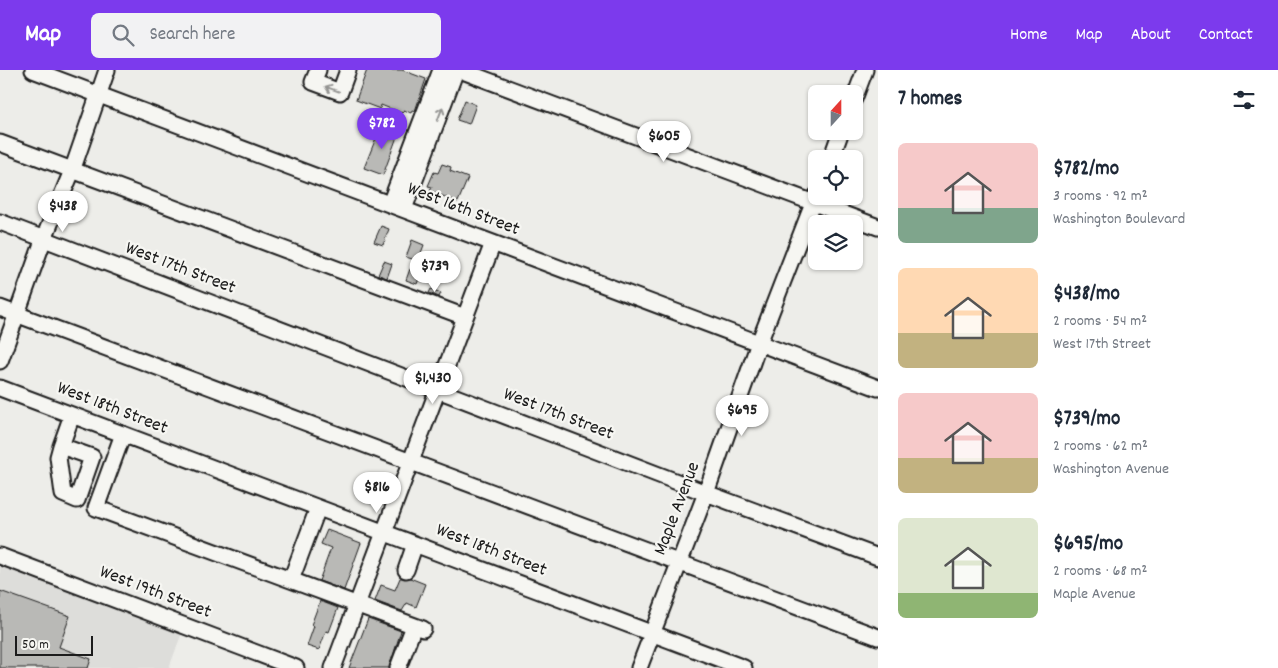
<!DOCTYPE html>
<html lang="en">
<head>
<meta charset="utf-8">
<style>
  :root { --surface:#fff; --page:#f2f2f3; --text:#1f2937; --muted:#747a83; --accent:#7c3aed }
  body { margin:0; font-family:Dekko,sans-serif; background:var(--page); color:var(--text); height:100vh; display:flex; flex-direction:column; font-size:19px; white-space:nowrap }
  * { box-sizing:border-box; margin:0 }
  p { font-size:16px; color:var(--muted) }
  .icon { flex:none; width:28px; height:28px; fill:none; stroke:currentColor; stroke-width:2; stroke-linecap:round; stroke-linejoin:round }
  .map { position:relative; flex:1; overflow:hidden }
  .side { display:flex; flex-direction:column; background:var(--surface); width:400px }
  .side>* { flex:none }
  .needle { width:32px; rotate:21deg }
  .buttons { position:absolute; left:808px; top:15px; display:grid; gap:10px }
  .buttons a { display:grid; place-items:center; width:55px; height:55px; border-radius:8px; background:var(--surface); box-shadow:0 1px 4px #0004; font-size:25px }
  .scale { position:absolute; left:15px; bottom:12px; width:78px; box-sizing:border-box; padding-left:5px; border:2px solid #1c1c1c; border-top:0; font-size:14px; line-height:18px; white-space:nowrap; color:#1c1c1c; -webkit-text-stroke:4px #f6f6f2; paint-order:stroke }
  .price { position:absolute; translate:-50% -42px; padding:0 11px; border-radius:18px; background:#fff; color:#222; font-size:16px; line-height:32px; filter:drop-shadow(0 1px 2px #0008) }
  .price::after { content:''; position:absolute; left:50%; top:30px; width:15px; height:11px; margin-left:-8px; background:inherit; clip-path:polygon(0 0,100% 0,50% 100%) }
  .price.active { background:var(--accent); color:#fff }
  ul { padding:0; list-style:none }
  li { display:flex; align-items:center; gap:15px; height:125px; padding:0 20px }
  li span { display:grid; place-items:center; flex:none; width:140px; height:100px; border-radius:8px; color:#555 }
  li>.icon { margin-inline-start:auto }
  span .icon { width:60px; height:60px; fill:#fffc; stroke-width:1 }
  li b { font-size:21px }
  h2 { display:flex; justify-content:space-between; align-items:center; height:60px; padding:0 20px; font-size:21px }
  header { display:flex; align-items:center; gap:30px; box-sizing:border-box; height:70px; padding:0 25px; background:var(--accent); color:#fff }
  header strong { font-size:24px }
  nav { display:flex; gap:28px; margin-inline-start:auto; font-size:18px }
  .search { width:350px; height:45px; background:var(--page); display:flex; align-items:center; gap:12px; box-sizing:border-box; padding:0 18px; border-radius:8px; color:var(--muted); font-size:19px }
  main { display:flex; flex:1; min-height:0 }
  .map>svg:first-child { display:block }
  .built { fill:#ddddda }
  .building { fill:#b9b9b6; stroke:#1c1c1c }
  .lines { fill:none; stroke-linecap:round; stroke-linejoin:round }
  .minor-casing { stroke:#1c1c1c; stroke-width:19 }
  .minor { stroke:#f6f6f2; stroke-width:15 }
  .oneway { stroke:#949492 }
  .labels { text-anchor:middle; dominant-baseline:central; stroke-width:4.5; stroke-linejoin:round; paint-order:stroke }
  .street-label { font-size:19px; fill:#1c1c1c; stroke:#f6f6f2 }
</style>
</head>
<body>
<header>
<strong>Map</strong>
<div class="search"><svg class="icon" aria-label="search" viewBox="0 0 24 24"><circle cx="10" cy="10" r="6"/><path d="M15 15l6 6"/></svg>Search here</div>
<nav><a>Home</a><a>Map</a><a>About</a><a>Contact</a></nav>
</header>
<main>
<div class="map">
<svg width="878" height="598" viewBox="0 0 878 598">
  <rect width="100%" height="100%" fill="#edede9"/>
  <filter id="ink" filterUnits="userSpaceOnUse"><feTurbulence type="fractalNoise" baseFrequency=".02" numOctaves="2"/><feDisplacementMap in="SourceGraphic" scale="10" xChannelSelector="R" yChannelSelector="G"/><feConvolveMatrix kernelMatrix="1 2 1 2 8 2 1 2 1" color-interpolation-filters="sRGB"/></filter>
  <g filter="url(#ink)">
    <path class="built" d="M0,491L183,560L169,598H0Z"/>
    <path class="building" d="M367,0H402L426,9L415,41L412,40L411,43L404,40L401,43L381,35L380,39L356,30Z
      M465,30L476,35L469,54L457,50Z
      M382,53L397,59L395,63L398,64L383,105L364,98Z
      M442,94L451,97L450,101L468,108L458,132L430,121L432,117L428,116L434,102L438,103Z
      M381,156L389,159L383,175L374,172Z
      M412,170L424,175L418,191L406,187Z
      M447,189L457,193L452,206L442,202Z
      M384,191L392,194L387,208L378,205Z
      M410,199L421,203L417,214L406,210Z
      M431,219L441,223L439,227L429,223Z
      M327,460L361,473L344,520L319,511L331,478L321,474Z
      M400,508H410L425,514L416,537L407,533L402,541L375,531L381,515L395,520Z
      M0,521L70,546L59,577L91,589L88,598H0Z
      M320,531L338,538L329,562L326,561L319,580L307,576L314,556L311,555Z
      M368,549L401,561L389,598H349Z"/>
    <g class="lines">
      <g class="minor-casing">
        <path id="minor" d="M33,0L878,318
          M318,0L313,12L340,22L348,0
          M460,0L878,157
          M854,29L865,0
          M0,73L465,247
          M831,89L841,61
          M390,134L441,0
          M404,139L456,0
          M0,152L706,423L878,487
          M0,238L878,567
          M0,291L44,168L72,101L107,0
          M0,318L744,598
          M123,364L96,438L423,559
          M61,376L58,387L63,424L77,430L92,387L61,376L72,345
          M0,486L296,598
          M406,500L415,474
          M291,510L318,438
          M333,598L493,173
          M398,598L414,556
          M639,598L706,423L759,273L816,126"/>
      </g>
      <use href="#minor" class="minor"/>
    </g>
    <defs><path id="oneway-shaft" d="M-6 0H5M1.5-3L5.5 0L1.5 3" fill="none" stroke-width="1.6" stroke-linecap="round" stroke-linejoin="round" transform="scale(1.25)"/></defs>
    <g class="oneway">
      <use href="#oneway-shaft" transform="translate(332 19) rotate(-160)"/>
      <use href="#oneway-shaft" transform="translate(440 44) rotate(-69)"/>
    </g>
  </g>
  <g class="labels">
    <g class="street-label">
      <text transform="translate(463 140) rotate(21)">West 16th Street</text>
      <text transform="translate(180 199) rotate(21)">West 17th Street</text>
      <text transform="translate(112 339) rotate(21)">West 18th Street</text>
      <text transform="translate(558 345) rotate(21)">West 17th Street</text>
      <text transform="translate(678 439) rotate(-69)">Maple Avenue</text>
      <text transform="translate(491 481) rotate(21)">West 18th Street</text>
      <text transform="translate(155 523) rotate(21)">West 19th Street</text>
    </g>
  </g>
</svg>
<div class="buttons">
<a><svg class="needle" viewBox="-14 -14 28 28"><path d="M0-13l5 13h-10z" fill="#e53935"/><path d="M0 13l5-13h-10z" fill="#747a83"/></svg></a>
<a><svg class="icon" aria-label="locate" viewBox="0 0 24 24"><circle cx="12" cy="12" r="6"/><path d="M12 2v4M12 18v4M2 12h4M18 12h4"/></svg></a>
<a><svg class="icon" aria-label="layers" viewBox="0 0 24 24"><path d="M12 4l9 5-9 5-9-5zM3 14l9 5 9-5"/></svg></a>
</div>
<div class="scale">50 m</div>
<b class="price active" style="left:382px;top:80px">$782</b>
<b class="price" style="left:664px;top:93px">$605</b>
<b class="price" style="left:63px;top:163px">$438</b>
<b class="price" style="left:435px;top:223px">$739</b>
<b class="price" style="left:433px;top:335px">$1,430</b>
<b class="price" style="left:742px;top:367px">$695</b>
<b class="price" style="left:377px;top:444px">$816</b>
</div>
<section class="side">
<h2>7 homes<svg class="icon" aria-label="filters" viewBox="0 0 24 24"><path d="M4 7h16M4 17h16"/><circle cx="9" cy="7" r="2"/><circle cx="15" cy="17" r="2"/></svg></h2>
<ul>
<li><span style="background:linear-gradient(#f6c9c9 65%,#7fa58c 0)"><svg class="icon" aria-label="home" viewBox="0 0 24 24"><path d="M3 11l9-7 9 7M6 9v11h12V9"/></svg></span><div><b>$782/mo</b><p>3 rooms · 92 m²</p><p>Washington Boulevard</p></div></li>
<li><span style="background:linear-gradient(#ffd9b3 65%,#c2b280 0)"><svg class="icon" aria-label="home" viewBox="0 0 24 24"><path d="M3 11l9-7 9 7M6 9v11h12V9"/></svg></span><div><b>$438/mo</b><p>2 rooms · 54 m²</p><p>West 17th Street</p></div></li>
<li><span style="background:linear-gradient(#f6c9c9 65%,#c2b280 0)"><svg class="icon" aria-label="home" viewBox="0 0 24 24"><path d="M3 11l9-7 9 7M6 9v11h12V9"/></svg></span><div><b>$739/mo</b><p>2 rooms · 62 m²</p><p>Washington Avenue</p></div></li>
<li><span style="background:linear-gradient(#dfe7d0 75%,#8fb573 0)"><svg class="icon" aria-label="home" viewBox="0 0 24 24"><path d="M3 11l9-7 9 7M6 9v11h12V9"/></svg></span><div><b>$695/mo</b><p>2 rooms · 68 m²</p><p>Maple Avenue</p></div></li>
</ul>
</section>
</main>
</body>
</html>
